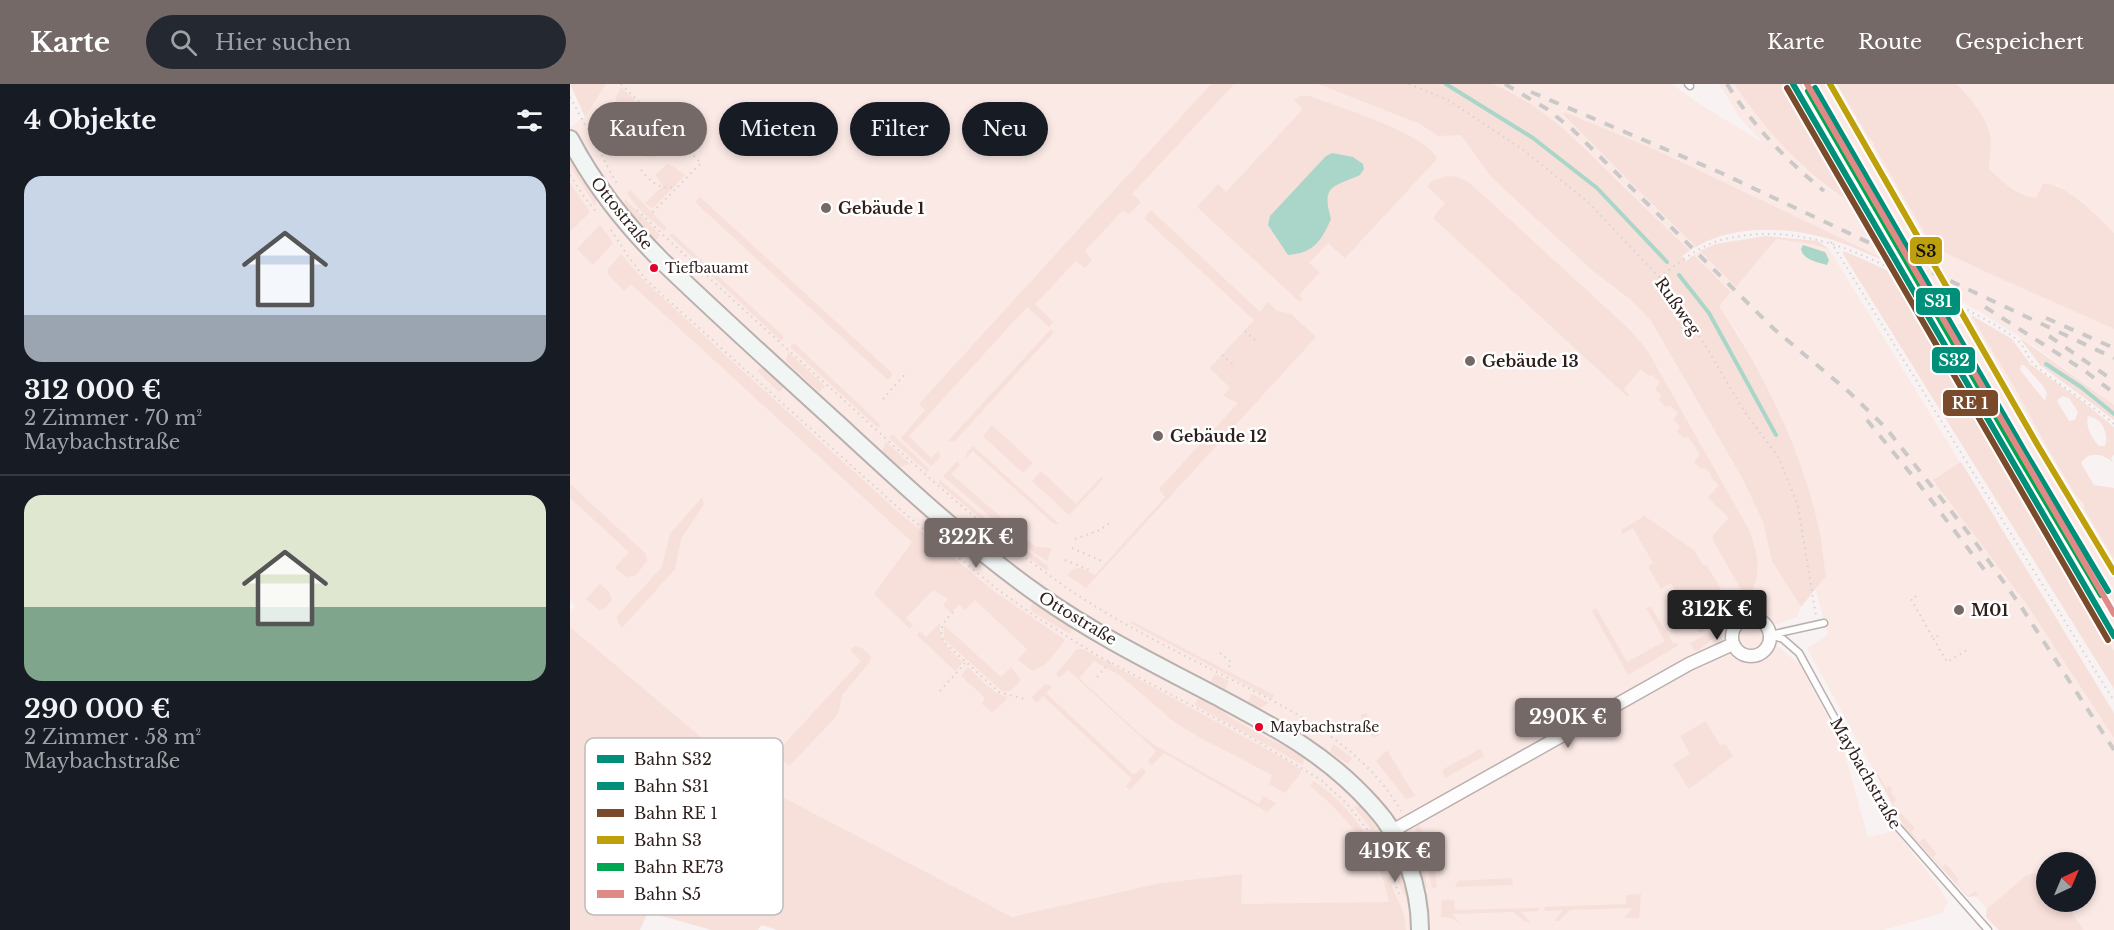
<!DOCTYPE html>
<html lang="de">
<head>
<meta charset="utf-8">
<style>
  :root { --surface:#171b24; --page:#242831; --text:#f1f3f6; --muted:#9ea1a6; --line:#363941; --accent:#756967 }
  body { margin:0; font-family:"Libre Baskerville",serif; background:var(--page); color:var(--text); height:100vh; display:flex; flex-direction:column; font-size:22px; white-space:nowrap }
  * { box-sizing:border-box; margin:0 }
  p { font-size:20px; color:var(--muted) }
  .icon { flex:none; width:33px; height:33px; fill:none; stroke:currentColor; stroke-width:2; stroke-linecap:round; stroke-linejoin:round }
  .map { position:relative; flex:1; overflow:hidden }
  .details { display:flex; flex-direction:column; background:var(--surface); width:570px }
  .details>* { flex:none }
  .guide { position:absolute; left:18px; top:18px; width:570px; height:54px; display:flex; gap:12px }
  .needle { width:39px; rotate:44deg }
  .buttons { position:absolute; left:1466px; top:768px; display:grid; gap:12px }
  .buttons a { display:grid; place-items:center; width:60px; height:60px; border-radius:50%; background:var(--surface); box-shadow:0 3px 9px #0003; font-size:30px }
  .price { position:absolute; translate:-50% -51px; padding:0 14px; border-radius:6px; background:var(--accent); color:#fff; font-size:20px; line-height:39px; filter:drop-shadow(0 2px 3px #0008) }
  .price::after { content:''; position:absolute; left:50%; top:36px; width:18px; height:14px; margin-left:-9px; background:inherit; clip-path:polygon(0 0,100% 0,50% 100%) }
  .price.current { background:#222; color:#fff }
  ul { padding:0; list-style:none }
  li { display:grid; align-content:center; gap:12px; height:318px; padding:0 24px }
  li+li { border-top:2px solid var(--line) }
  li span { display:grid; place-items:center; height:186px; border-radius:18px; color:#555 }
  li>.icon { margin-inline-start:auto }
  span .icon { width:108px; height:108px; fill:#fffc; stroke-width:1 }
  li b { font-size:26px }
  h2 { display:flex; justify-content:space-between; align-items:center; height:72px; padding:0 24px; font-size:26px }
  .tag { padding:0 21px; border-radius:27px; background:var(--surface); box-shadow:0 3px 9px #0003; font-size:21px; line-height:54px }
  .tag.current { background:var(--accent); color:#fff }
  header { display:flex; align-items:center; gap:36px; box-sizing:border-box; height:84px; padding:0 30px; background:var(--accent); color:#fff }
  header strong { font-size:28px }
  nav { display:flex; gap:33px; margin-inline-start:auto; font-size:21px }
  .search { width:420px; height:54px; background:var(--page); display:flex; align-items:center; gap:15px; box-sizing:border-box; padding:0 21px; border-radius:33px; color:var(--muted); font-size:22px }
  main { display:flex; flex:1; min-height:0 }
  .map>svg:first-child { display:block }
  .built { fill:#fbe9e5; fill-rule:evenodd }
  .green { fill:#f7dfda; fill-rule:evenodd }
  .water { fill:#aad6c9 }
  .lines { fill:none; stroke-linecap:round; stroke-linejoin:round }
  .stream { stroke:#aad6c9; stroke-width:4 }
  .lane-casing { stroke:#b9b0ae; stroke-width:9 }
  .street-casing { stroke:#b9b0ae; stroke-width:15 }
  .secondary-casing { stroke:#b9b0ae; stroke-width:20 }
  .path { stroke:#d5d3d2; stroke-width:2; stroke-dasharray:1.5 4.5; stroke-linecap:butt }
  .lane { stroke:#fefdfd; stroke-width:6 }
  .street { stroke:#fefdfd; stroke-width:12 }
  .secondary { stroke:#f1f5f4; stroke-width:16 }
  .rail { stroke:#cbc9c8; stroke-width:4; stroke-dasharray:10 10; stroke-linecap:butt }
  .rail-1-casing { stroke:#fff; stroke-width:10 }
  .rail-2-casing { stroke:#fff; stroke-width:10 }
  .rail-3-casing { stroke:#fff; stroke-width:10 }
  .rail-4-casing { stroke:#fff; stroke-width:10 }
  .rail-5-casing { stroke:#fff; stroke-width:10 }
  .rail-6-casing { stroke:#fff; stroke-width:10 }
  .rail-1 { stroke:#00907a; stroke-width:6 }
  .rail-2 { stroke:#00907a; stroke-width:6 }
  .rail-3 { stroke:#7a4b2a; stroke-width:6 }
  .rail-4 { stroke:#bea00b; stroke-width:6 }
  .rail-5 { stroke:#00a651; stroke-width:6 }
  .rail-6 { stroke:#e08a88; stroke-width:6 }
  .poi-dot { fill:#756967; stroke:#fff; stroke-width:2 }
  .bus-dot { fill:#e4002b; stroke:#fff; stroke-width:2 }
  .labels { text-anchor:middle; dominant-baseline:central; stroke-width:5; stroke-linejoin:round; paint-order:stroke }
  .bus-label { font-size:14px; fill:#2e1f1c; stroke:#fff; text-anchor:start }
  .poi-label { font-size:16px; font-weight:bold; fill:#2e1f1c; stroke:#fff; text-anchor:start }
  .street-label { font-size:16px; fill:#2e1f1c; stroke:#fff }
  .key { fill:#fff; stroke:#c0bcbb; stroke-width:1.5 }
  .key-label { font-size:16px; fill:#2e1f1c }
  .line-badge { stroke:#fff; stroke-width:2 }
  .badge-label { font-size:16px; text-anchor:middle; font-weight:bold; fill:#fff }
  .pale-badge-label { font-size:16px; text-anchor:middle; font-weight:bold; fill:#111 }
</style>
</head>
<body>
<header>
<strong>Karte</strong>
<div class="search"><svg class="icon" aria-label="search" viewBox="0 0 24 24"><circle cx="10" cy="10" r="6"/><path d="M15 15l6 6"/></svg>Hier suchen</div>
<nav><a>Karte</a><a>Route</a><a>Gespeichert</a></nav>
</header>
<main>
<section class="details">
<h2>4 Objekte<svg class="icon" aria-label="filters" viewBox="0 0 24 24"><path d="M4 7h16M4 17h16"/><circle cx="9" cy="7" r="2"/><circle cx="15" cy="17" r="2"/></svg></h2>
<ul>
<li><span style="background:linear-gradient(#c9d6e8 75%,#9aa5b1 0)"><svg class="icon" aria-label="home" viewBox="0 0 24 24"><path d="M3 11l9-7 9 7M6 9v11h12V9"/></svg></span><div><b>312 000 €</b><p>2 Zimmer · 70 m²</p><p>Maybachstraße</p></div></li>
<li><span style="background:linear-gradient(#dfe7d0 60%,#7fa58c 0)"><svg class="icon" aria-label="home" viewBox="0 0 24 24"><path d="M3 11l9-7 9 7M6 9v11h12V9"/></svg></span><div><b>290 000 €</b><p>2 Zimmer · 58 m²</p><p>Maybachstraße</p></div></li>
</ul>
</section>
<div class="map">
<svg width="1544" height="846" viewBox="0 0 1544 846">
  <rect width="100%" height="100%" fill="#f8f3f2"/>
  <path class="built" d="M36,0H748L850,40L868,52L891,50L921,93L1024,188L1060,215L1081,237L1171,392L1193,438L1202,477L1231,523L1227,533L1205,541L1208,562L1230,581L1272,660L1298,753L1325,747L1368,801L1378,818L1372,829L1314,846H828L820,818L671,820V790L590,799L442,833L186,699L0,543V529L5,522L0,517V43L15,33Z
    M922,0H1102L1128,19L1193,59L1170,34L1149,0H1164L1195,41L1234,84L1260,106L1285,122L1214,0H1267L1299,54L1304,59V62L1362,162L1409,185L1544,245V321L1467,264L1415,231L1325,180L1095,70L994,29L993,32L1013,50L1059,97L1126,163L1120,167L1009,58L959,20Z
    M1387,0H1544V149L1519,125L1487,101L1466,114L1453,112L1444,108L1422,88L1419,85L1420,51L1396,9Z
    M1206,155L1241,160L1259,165L1544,629V846H1429L1416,833L1417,825L1406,813H1398L1335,744L1237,564L1258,551L1245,504L1256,492L1228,377L1212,334L1167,248L1149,222L1161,208L1124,171L1130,167L1166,202ZM1476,778H1515V818H1476Z
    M1345,199L1356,218L1366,212L1385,243L1402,233L1444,303L1479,368L1505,410L1514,420V426L1544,475V567L1406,329L1372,273L1335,205Z"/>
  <path class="green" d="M0,0H36L15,33Z
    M641,0H664L562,110L571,118L559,130L553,126L515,167L522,176L515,184L506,177L465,220L483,238L479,243L457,223L339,352L361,374L369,367L370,373L361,382L331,354L355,326L349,320Z
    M748,0H922C975,21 1014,64 1053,102C1075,124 1098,145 1120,167L1112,172L1116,177L1124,171L1161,208L1149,222C1192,286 1230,363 1247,437C1252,455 1253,474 1256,492L1231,523L1202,477L1193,438L1171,392L1081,237L1060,215L1024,188L921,93L891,51L868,52L850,40Z
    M1164,0H1214L1287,123C1237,92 1197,49 1164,0Z
    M1267,0H1387C1399,13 1417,33 1420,52C1422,62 1419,75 1419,85L1422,88C1437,101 1445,111 1466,114L1473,100C1494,97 1530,135 1544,149V245L1409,185L1362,162L1304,62V59L1299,54Z
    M51,3L108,58C98,66 87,77 74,72L47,21L46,13Z
    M730,12H739C766,22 853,49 866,73V76L775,174L758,159L739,179L750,188L729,211L733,215L730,218L627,123L648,100L656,108L733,25L724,16Z
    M994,28L1095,70L1325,180C1302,173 1279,160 1256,154C1215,143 1164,140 1126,163L1059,97L1013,50L993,31Z
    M0,69L27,113L25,121L0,82Z
    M97,80L104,83L115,91L82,125L75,119L93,102L85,91Z
    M877,92L888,93L901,100L1060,246L1077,266L1178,444C1188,470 1192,485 1181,511L1177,513L1174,511L1143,456V451L1159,434L1138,414L1149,401L1141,394V390L1135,384L1131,385L1124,378L1130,370L1118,353L1114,354L1107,347L1110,342L1103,336L1108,329L1100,322L1096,323L1089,316L1092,312L1085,305L1090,298L1083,291L1079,292L1071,285L1054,305L1059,311L1058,313L863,134L875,119L857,102L864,96Z
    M0,99L20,128L0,148Z
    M60,106L97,144L94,147L71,127L57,110Z
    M130,113L323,290L318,296L125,118Z
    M55,115L90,151L85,157L54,119Z
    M581,126L690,228L698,218L707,227L721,230L746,253L516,504L497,491C508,479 512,485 525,491L595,413L589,405L668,319L653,312L660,304L640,284L684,236L574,134Z
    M30,141L43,159L23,181L7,165Z
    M102,149L214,253L211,257L100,152Z
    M1196,152L1248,157L1259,165L1241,160L1206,155L1166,203L1130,167L1145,160Z
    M1274,167L1326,190L1372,273L1406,329L1544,567V605L1273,170Z
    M51,170L75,198L327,427L425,508L495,556L476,580L463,587L448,576L457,565L405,516L395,526L389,520L381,529L373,521L378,515L363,506L336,534L343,541L340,545L304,510L342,458L61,200L54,207L38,190V185Z
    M1401,231L1442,255L1460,280L1516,320L1544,343V370L1541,375L1544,379C1534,370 1519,366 1511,379L1524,401L1544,404V475L1514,425V420L1505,410L1479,367L1444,303ZM1451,281H1454L1473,302L1477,309L1475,317L1450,286ZM1492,312L1499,314L1508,328L1505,336L1499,337L1487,317ZM1518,332C1532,334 1539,349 1535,362H1529C1522,354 1515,343 1518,332Z
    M481,245L484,248L385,357L377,358Z
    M1449,253L1544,321V336L1470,281Z
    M224,259L311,341L308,344L220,263Z
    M218,268L255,302L249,308L216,277Z
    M193,281L215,302L209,308L187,287Z
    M422,341L463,379L453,389L413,352Z
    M322,350L359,385L357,388L319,354Z
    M316,358L340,380L329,383L312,368Z
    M403,362L489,440H484L403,367L396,374V370Z
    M387,377L390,381L381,390L466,463L482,464L477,477L453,461L373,392Z
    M1391,378L1544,629V654L1458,522L1363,396Z
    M471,387L506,420L531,393L533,395L499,431L462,397Z
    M370,396L421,439L479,483L477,487L448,466L368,399Z
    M0,400L76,470L77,477L66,491L57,493L45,484L59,468L0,414Z
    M132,413L134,420L111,455L105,485L52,544L48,539L47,532L92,483L100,450Z
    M1073,431L1125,467L1133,481L1137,482L1159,518L1164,537L1128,567L1124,566L1120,559L1141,548L1140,544L1129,549L1101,499L1091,505L1078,482L1083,479L1063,444L1053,450L1051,446L1070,435Z
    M30,500L39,508L42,516L34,525L29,526L16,515Z
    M464,518H467L499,540L502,546L500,550L463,528L460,523Z
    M1081,523L1103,559H1106L1109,561L1058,591L1022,527L1026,524L1057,578L1095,557L1076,524Z
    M561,537L704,611L702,615L560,539Z
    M370,539C367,557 381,567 393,578L385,587L347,551L350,547L356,553Z
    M374,541L431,593L441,583L451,596C445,603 440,611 431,606L374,555Z
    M0,543L186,699L442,833L590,799L672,790L671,820L819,818C810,769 778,735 741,702V700L743,697C783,722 805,761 822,803C829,820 835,826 836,846H207L192,841L188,846H141L78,828L70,846H0Z
    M285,562C293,563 296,567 301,573L300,578L272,611L269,627L264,635L219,682L205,670L291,577L280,566Z
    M507,565H513L709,672L732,686L730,690L715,709L699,700L702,691L627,652L603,637L551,592L524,577L509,594L571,651L588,663L689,720L693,712L706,719L697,728L594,669L582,681L578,677L586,667L498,586L489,594L486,590Z
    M398,583C410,594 422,610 438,613L427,625L422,628L412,620L415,614L391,592Z
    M645,590L659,597L655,606L640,598Z
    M475,600L482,602L476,609L564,691L572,684L576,688L560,706L556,703L562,695L473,612L466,619L462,613Z
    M682,610L699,619L690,624L678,618Z
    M633,614L663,635L701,656L734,670L733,681L625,621L627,616Z
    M796,629L809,651L803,654L791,633V631Z
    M1136,637L1150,662L1155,660L1163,672L1119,705L1103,680L1120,670L1110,652Z
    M763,660L782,674L778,680L760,668Z
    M910,665L914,672L875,694L872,686Z
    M817,666L845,712L836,715L806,677Z
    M1305,685L1316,704L1320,702L1322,706L1320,708L1327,715L1323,719L1329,730L1331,729L1345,744L1341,748L1349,758L1354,754L1367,770L1363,773L1372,783L1376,780L1389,795L1386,798L1398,812L1405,807L1408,811L1398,813L1335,744L1304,686Z
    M789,722L808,742L802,746L784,723Z
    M849,741C860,760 865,781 867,803L862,804L854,763L845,745Z
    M812,747C828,773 837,799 842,828L815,768L805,752Z
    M841,750L852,773L857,804L851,799L840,761Z
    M1465,789L1476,793V818H1495L1513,846H1429L1416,833L1417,825L1456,792Z
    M942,794L943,801L886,803L885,801L889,797Z
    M1071,810L1069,834H1054L1062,824L1000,826L989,837H984L993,826L975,827L974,823L1056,820V811Z
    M872,816H884L885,826L969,824V827L951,828L960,838H955L943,828L882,830L891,840L882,834L871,833Z"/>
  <path class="water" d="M762,69L783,73L793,80L794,85L790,91C763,103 751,101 761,135C751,158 743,169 718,171L698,141L700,132L756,72Z
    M1233,161L1255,168L1259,176L1257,181C1247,178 1233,176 1231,165Z"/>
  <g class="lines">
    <path class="stream" d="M876,0L963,54L1027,104L1097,178
      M1109,191L1139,229L1206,351
      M1476,280L1511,303L1544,330"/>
    <g class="lane-casing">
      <path id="lane" d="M1118,0L1120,2
        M1200,551L1213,555L1229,569L1319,733L1418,846
        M1200,551L1254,539"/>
    </g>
    <g class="street-casing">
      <path id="street" d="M1162 553a19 19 0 1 1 38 0a19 19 0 1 1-38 0Z
        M822,747L1119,580L1163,560"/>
    </g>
    <g class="secondary-casing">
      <path id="secondary" d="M0,55C24,101 55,140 91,176C149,232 208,285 267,339C332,399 397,460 469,511C524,550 587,581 646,612C706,644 757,670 803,722C833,754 850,802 850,846"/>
    </g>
    <path class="path" d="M51,0L131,79L82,129
      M839,0L878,16L952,65L1017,117L1089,193L1135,261L1174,327L1209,374L1228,422L1246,532
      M0,13L47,100
      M71,86C81,98 89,106 106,103
      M0,91L13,111L28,130
      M67,126C132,188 199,249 266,309C336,373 406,439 483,494C528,527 578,553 627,578C700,616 788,652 831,727
      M41,146L58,172L76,196L333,428L427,505L462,530L525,570L675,650L751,696L777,720L801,750L817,779L830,812
      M1261,158L1544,617
      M1089,193C1108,180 1128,162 1151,156C1236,134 1307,176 1378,215C1400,228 1425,239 1445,254C1455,261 1457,275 1467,283C1492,303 1520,319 1544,340
      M675,247L686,257
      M652,271L664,281
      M313,315L337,288
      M505,455L530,446L541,438
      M502,464L532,477
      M495,476L522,487
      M1346,512L1341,515L1363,554
      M383,528C375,537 366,546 375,559L429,608L454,615
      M1368,552L1363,554L1377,578L1397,566
      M650,569L661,578L658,585
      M527,593L540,578
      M370,607L396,578
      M844,750L854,776"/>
    <use href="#lane" class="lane"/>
    <use href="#street" class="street"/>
    <use href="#secondary" class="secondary"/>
    <path class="rail" d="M935,0L977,25L1002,45L1204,245L1279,308L1316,344L1403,455L1450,521L1544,666
      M1157,0C1183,42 1216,76 1254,107
      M961,8L1149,88L1544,274
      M1415,223L1515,287L1544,309
      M1476,234L1544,264
      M1479,252L1544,297
      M1297,336L1342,391L1419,492"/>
    <g class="rail-1-casing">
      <path id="rail-1" d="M1223,0L1544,552"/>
    </g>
    <g class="rail-2-casing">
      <path id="rail-2" d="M1245,4L1455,368L1538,507"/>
    </g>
    <g class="rail-3-casing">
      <path id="rail-3" d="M1217,4L1538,556"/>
    </g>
    <g class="rail-4-casing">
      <path id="rail-4" d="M1260,0L1467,360L1544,488"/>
    </g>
    <g class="rail-5-casing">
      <path id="rail-5" d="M1238,7L1448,371L1531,511"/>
    </g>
    <g class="rail-6-casing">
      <path id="rail-6" d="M1237,0L1544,530"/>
    </g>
    <use href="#rail-1" class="rail-1"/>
    <use href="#rail-2" class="rail-2"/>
    <use href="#rail-3" class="rail-3"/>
    <use href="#rail-4" class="rail-4"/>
    <use href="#rail-5" class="rail-5"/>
    <use href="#rail-6" class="rail-6"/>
  </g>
  <g class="poi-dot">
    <circle cx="256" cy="124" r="6"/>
    <circle cx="900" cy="277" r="6"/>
    <circle cx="588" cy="352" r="6"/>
    <circle cx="1389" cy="526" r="6"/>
  </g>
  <g class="bus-dot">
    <circle cx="84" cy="184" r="5"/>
    <circle cx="689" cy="643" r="5"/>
  </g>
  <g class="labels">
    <g class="bus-label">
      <text x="95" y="184">Tiefbauamt</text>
      <text x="700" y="643">Maybachstraße</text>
    </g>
    <g class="poi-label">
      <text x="268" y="124">Gebäude 1</text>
      <text x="912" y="277">Gebäude 13</text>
      <text x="600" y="352">Gebäude 12</text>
      <text x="1401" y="526">M01</text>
    </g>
    <g class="street-label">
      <text transform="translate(52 129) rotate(51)">Ottostraße</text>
      <text transform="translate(1108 222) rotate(55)">Rußweg</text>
      <text transform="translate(508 534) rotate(31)">Ottostraße</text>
      <text transform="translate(1296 689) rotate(60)">Maybachstraße</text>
    </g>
  </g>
  <rect x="15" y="654" width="198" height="177" rx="9" class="key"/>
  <rect x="27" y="671" width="27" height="8" fill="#00907a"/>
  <rect x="27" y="698" width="27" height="8" fill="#00907a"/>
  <rect x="27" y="725" width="27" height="8" fill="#7a4b2a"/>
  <rect x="27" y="752" width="27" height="8" fill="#bea00b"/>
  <rect x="27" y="779" width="27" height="8" fill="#00a651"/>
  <rect x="27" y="806" width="27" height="8" fill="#e08a88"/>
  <g class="key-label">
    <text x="64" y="681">Bahn S32</text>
    <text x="64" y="708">Bahn S31</text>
    <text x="64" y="735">Bahn RE 1</text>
    <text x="64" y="762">Bahn S3</text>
    <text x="64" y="789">Bahn RE73</text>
    <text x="64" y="816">Bahn S5</text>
  </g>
  <g class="line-badge">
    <rect x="1339" y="152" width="34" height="29" rx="6" fill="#bea00b"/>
    <rect x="1345" y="203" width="46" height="29" rx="6" fill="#00907a"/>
    <rect x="1361" y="262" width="45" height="28" rx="6" fill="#00907a"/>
    <rect x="1372" y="305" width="57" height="28" rx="6" fill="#7a4b2a"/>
  </g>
  <g class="badge-label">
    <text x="1368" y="223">S31</text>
    <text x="1384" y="282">S32</text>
    <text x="1400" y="325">RE 1</text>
  </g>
  <g class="pale-badge-label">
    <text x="1356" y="173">S3</text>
  </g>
</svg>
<div class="buttons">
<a><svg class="needle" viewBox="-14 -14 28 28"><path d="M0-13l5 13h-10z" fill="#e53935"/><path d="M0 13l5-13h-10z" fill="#9ea1a6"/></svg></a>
</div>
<b class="price" style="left:406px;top:485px">322K €</b>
<b class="price current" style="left:1147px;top:557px">312K €</b>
<b class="price" style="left:998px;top:665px">290K €</b>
<b class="price" style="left:825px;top:799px">419K €</b>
<div class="guide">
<a class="tag current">Kaufen</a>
<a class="tag">Mieten</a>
<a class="tag">Filter</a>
<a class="tag">Neu</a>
</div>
</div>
</main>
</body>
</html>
